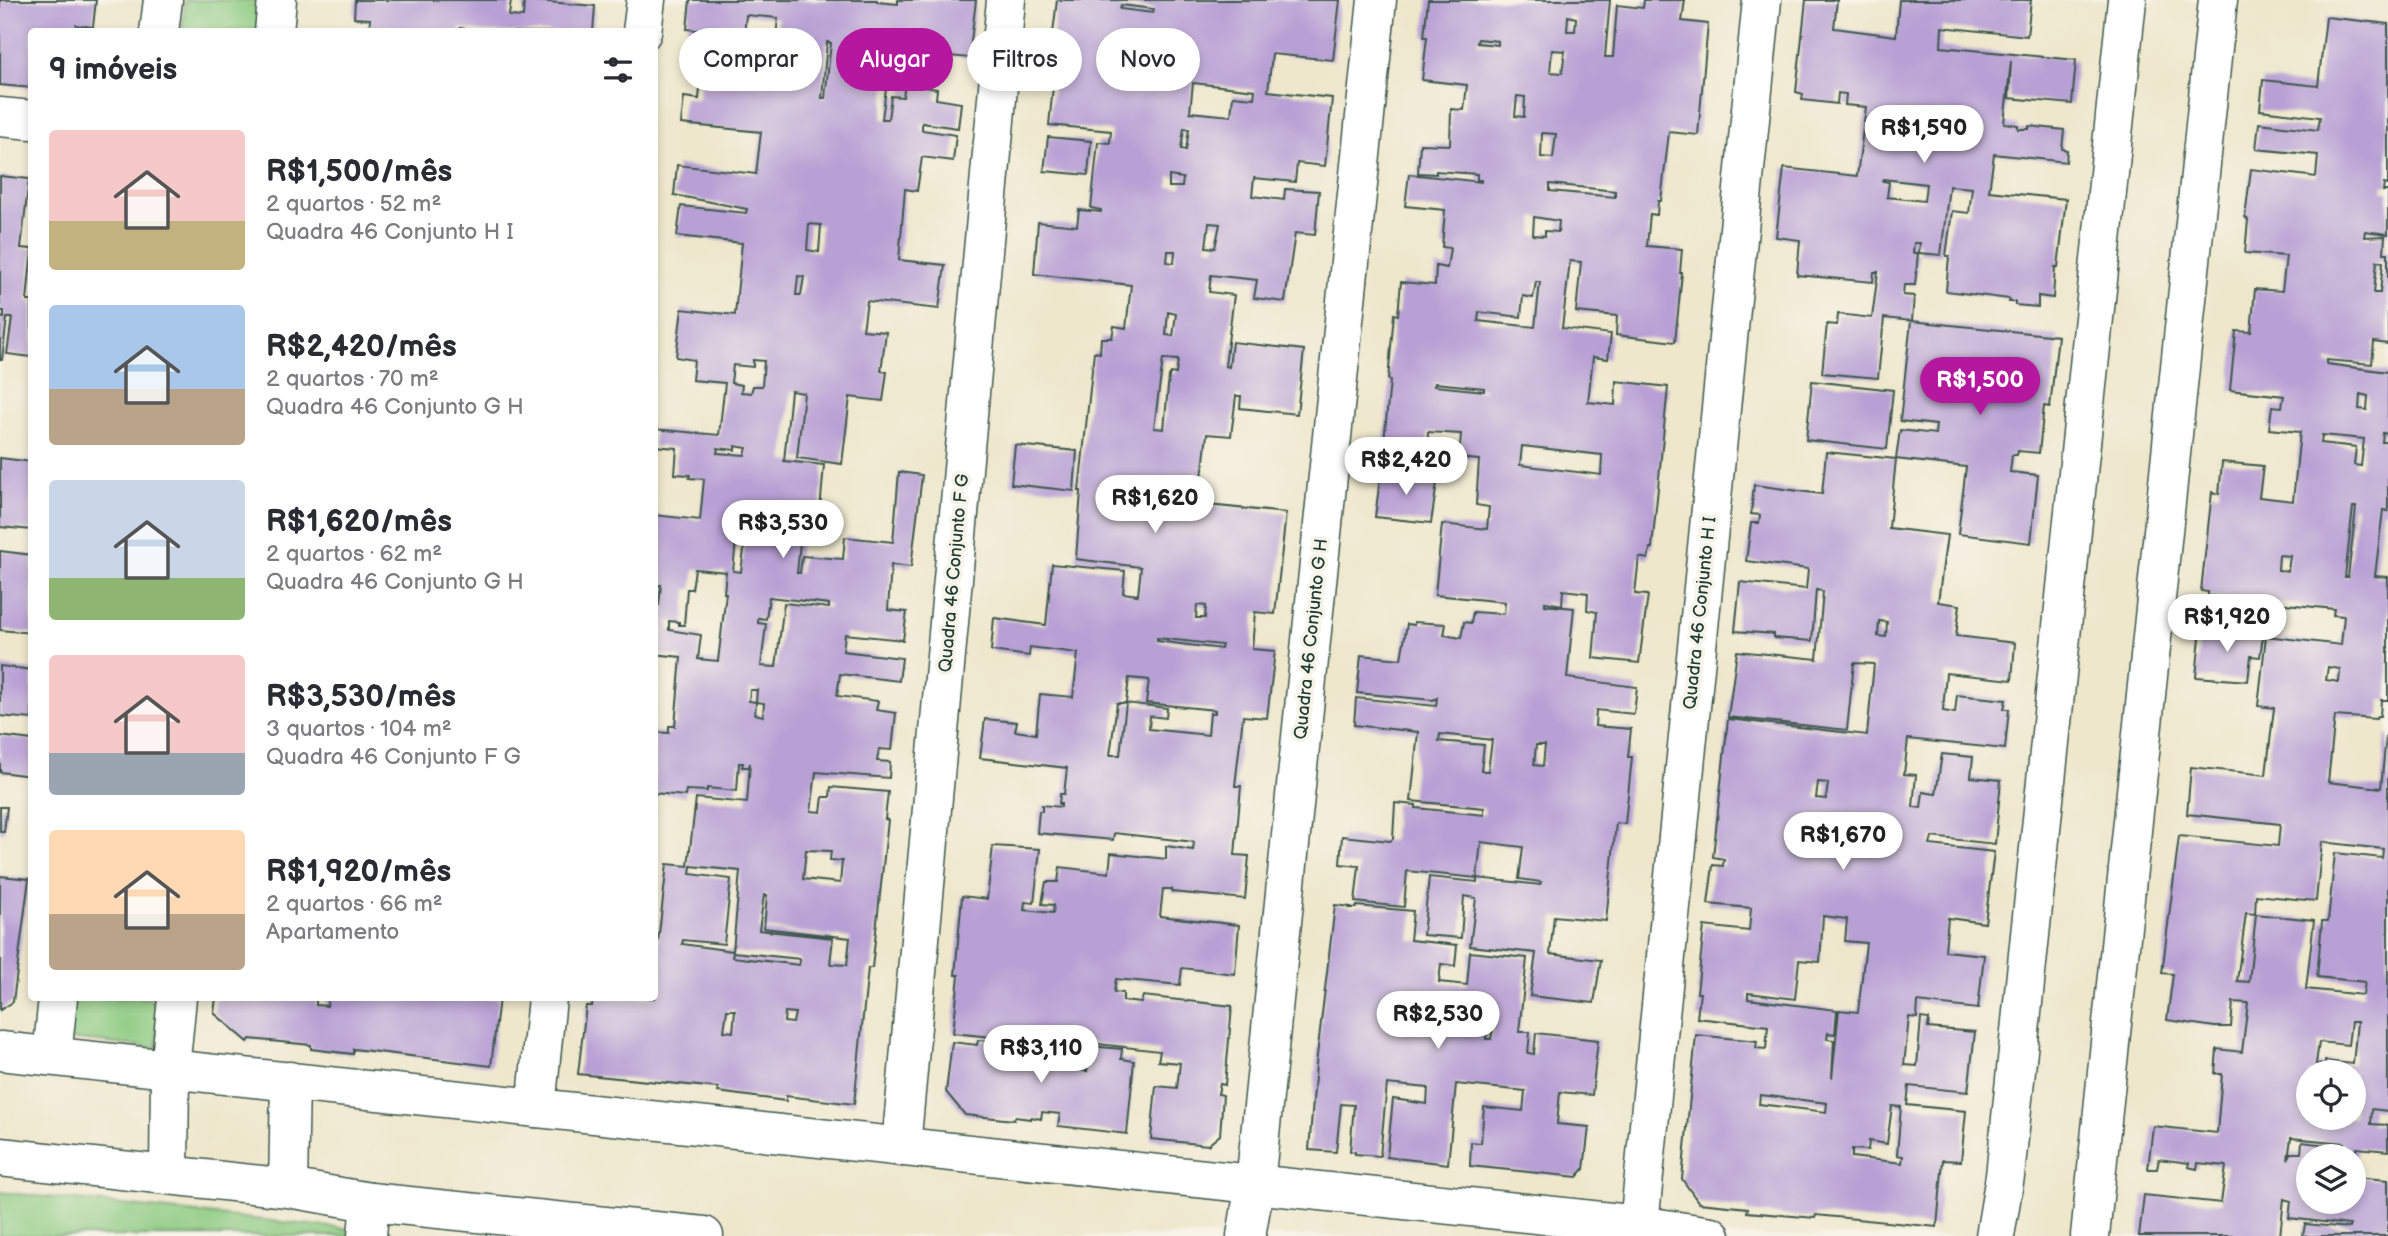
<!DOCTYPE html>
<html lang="pt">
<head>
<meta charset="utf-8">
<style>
  :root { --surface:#fff; --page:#f7f7f7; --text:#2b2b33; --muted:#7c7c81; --accent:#b5179e }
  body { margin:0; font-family:"Balsamiq Sans",sans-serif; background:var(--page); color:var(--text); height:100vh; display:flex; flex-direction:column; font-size:26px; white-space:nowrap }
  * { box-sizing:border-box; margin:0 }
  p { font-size:23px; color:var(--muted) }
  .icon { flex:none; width:38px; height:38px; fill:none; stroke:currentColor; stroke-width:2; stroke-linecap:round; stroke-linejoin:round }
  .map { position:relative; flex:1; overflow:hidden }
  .sheet { position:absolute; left:28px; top:28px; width:630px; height:973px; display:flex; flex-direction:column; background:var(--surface); border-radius:7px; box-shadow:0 4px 10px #0003 }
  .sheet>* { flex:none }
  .guide { position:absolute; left:679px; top:28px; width:665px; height:63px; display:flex; gap:14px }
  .controls { position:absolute; left:2296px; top:1060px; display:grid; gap:14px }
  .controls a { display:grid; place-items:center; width:70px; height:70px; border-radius:50%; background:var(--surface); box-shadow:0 4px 10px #0003; font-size:35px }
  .price { position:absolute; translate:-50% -60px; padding:0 16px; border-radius:24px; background:#fff; color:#222; font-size:23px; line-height:46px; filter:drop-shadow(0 2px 4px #0008) }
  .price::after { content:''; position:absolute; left:50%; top:42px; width:21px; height:16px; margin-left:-10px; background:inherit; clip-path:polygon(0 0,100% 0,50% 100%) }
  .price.active { background:var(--accent); color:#fff }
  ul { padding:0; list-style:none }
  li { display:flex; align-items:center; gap:21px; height:175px; padding:0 21px }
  li span { display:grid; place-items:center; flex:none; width:196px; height:140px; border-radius:7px; color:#555 }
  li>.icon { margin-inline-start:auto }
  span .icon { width:84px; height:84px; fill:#fffc; stroke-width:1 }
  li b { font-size:30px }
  h2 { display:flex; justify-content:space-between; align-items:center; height:84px; padding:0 21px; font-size:30px }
  .chip { padding:0 24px; border-radius:32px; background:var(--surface); box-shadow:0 4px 10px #0003; font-size:24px; line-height:63px }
  .chip.active { background:var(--accent); color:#fff }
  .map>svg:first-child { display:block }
  .green { fill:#8bca80; stroke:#55845a; stroke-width:2 }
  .building { fill:#b7a0d4; fill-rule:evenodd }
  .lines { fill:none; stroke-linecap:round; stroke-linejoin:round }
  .minor-casing { stroke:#3e564b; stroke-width:41 }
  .tertiary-casing { stroke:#3e564b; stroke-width:41 }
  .minor { stroke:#fff; stroke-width:38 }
  .tertiary { stroke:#fff; stroke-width:38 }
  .labels { text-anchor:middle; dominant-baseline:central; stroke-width:7; stroke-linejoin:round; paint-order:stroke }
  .street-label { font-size:18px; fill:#1f3d34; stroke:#f7f3e8 }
</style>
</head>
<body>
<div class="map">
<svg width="2388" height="1236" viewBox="0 0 2388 1236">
  <rect width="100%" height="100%" fill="#f7f3e8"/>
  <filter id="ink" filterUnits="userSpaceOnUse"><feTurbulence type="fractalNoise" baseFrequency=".0143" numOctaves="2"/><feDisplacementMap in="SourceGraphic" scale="14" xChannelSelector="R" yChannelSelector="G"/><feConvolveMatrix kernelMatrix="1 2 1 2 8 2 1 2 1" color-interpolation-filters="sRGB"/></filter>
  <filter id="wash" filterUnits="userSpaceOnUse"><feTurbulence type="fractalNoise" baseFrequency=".00686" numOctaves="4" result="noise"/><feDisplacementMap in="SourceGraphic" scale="28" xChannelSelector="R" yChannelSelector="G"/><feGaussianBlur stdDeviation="1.57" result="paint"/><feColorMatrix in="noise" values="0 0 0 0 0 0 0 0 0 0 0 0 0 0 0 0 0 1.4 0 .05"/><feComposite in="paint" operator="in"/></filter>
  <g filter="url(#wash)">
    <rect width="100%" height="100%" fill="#eee7cc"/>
    <path class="green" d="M185,0H262L259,31L182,32Z
      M73,998H161L156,1048L68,1039Z
      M0,1192L414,1236H0Z"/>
    <g id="blocks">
      <path class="building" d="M0,0H96L93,27L76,25V32H32V88L0,85Z
        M355,0H511L509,16L523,17L524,0L595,6L593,32H484L460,28L459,32H369L370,19L354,18Z
        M690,0H877V2L898,4V0H976L969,58L891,50L882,119H888L891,96L903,97L905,84L937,89L936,99L961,103L958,128L922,123V130L956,135L953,161L922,157L917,191L905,189L899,260L945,265L939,309L867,301L863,330L886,332L881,371L887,372L883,401L850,397L842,464L797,458L804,393L791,391L784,461L824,465L818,533L801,532L797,573H800L802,556L843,559L845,537L893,542L899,472L922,475L911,567L891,565L888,610L907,612L903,640L845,634L843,651L902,658L899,681L840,674L837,696L878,701L876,710L896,713L892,750L879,749L877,761L890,762L889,778L816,772L811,811L821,812L823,797H830L831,787L888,792L885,819L888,820L872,968H868L854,1104L786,1096V1101L718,1092V1088L578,1074L586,1006H592L593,998H654V942H658L667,864L688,866L696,798L747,803L750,763L749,767H742L743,763H739L737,791L707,788V791L686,790L685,796L654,793V732L669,733V726H675L681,657L654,654V605H659L661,585H654V515L700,520L704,479L689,478L690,475L675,474L677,448L654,446V429L719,435L725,383L692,380L694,360L676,357L682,309L735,315L742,243L677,236L681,206L746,213L747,209L674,195L677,165L756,174L761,132L681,124L684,97L699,99L702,68L747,73L751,36L776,38L778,18L746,15L744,35L687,29ZM827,42L831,43L825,98H822ZM809,224L821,225L819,252L807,250ZM798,276L804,277L801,295H796ZM753,360L764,361L762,386H753L751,393L741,392L742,385L731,383L733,365L753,367ZM735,446L747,448L745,455L717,453L718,448L735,450ZM736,541L745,543L741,572L733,571ZM695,569L726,572L724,593H726L718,661L698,659L701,635L669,630V621L679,622V625H684L687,589H692ZM769,597L829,604V608L784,603L776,667L761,666L766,624L758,623V618L766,619ZM750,690H757L756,702L749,701ZM756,702L764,703L763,716L755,714ZM806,850L831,851L830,860L842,861L840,883L803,879ZM691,866L740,871L733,951L682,944L683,940L724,944L731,879L690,874ZM764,895H767L764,928L850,938L847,965L830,964L833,938L759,930ZM733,952L800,959V961L799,965L732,957ZM727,1010H735L733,1032L724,1031ZM785,1012L795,1013L793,1023L784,1022Z
        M1057,0H1340L1333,60L1272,54L1268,91L1332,98L1325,166L1297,163L1295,182L1254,178L1252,196L1284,200L1285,189L1319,191L1315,235L1295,233L1285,302L1254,298L1257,280L1211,275L1209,292L1234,295L1225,366L1229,367L1232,342L1304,350L1297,414L1240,408L1241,396H1236L1231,436L1207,434L1199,504L1286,513L1275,614L1255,612L1252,649L1275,651L1267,718L1243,716L1235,786H1241L1235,855L1249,856L1245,899L1172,892V889H1163L1160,916L1239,925L1235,974L1182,968L1180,985L1116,979L1114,992L1123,993V1001L1141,1003L1143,996L1232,1006L1225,1085L1220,1084L1218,1094L1223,1095L1220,1135L1208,1145L1151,1139L1156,1086L1177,1088L1180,1063L1158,1061L1160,1051L1090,1043L1089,1047L953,1033L959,975H955L962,896L987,899L993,846L1040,849L1034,903L1025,902L1024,910L1053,913L1054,905L1042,904L1044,892L1046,882H1058L1060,867L1109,873L1111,853L1166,859V846L1193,850L1194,842L1114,833L1113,840L1037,833L1039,811H1042V805L1061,807V804H1059L1060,794H1064L1067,768L980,758L985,719L1017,722L1015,731L1036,734L1040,694L1073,697L1078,653L1030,647L1029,656L991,651L994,618L1046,625L1052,564L1125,571L1123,593L1138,595L1141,567L1076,559L1081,491H1079L1094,352L1100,353L1101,338H1112L1114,326L1126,328L1131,285L1034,274L1038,222L1077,226L1079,210L1101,212V210L1091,208L1098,142L1110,143L1111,131L1049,125L1055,67L1049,66ZM1121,5L1154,9L1153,13L1120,9ZM1193,83L1255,90L1254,98L1233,96L1231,116L1190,112ZM1184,128L1189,129L1186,150L1181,149ZM1169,176L1183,178L1182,187H1169ZM1209,223L1220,224L1215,248L1206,247ZM1168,251H1175L1174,263L1167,262ZM1168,312L1176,314L1173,336L1166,335ZM1163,359L1178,360L1176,374L1171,373L1169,376L1164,429L1154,428ZM1197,605L1206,606L1205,618H1196ZM1157,638L1222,645L1221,649L1157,641ZM1129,678L1149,680L1146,703L1215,710V713H1210L1208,735L1149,729L1150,716L1166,718L1167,708L1126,703L1120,755H1110L1117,703H1126Z
        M1428,0H1610L1605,57H1613L1617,5L1643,8L1644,0H1685L1682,21L1708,24L1698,135L1669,132L1661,201H1658L1657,215L1650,214L1647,246L1682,249L1680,273H1682L1675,342L1616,335L1617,316L1576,312L1581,262L1570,261L1562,328L1611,334L1608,359L1593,357L1588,402L1615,405L1616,381L1668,387L1652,548H1650L1648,559L1639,557L1635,594L1648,595L1639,663L1593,658L1597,612L1587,610L1588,593L1563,590L1562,605L1545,602V605L1574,608L1567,678L1637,687L1634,714L1596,710L1595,726L1631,729L1628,757H1632L1625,824L1616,823L1606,921L1554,916L1550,954L1601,960L1594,1003L1530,996L1536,953L1470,946L1476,898L1464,896L1461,938L1423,935L1429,877L1477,882V878L1540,885L1541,882L1519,879L1523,847L1481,842L1477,878L1407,871L1404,907L1355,902L1359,866L1340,864L1342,836L1390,841L1393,839L1395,803L1416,805V808L1484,815V808L1411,801L1418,732L1354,725L1356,698L1436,706L1437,698L1433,700L1357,693L1361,655L1401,659L1407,624L1414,625V622L1446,624L1444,635L1461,638L1464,622L1471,623L1473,612L1504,614L1505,602L1435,595L1442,524L1487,529L1489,507L1476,505L1479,460L1459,458L1461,434L1428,432L1427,455L1383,452L1390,381L1388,380L1394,314L1398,315L1401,282L1435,285L1436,266L1447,268L1450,248L1442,247L1445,210L1405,206L1409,174L1481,182V180H1477V174L1436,171V174L1418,173L1420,144L1450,145L1451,109L1464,110L1467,85L1422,80L1427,37H1424ZM1568,16L1576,18L1575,31H1567ZM1478,39L1498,41V45L1477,43ZM1552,50L1565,51L1562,73L1550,72ZM1517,96L1525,97L1524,117L1515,116ZM1542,133L1556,134L1553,158L1541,157ZM1550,184L1615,191V197L1550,191ZM1534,217L1559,221L1558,232L1545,231V236L1533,235ZM1536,282H1540L1535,327L1478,321L1479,312L1521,317L1523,296L1533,298ZM1435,383L1484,388V391L1434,386ZM1522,446L1602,455L1601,475L1520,465ZM1440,734L1492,740L1488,771H1481L1484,745L1439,741ZM1536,745H1545L1543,766L1534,765Z
        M1806,0H1837L1834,28L1896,36L1899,0H2031L2027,36L1942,27L1941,47L2076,60L2072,104L2009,98L2011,61L2004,123L2018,125V129H2029V126L2064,130L2062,149L2067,150L2066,162L1994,154L1989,191L2066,199L2058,267H2055L2053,298L2038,296V307L2015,305V302H2009L2010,299L1946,291L1949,256H1946L1952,211L1969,213L1972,188L1949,186L1941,255L1919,253L1920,243H1914L1913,253H1918L1915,285H1904L1903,295L1914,296L1912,321L1884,318L1878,378L1822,373L1827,324L1837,325L1838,314L1872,318L1878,272H1874L1873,282L1797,275L1800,240L1776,237L1784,168L1857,176L1866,107L1845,105L1846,94L1838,93L1837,104L1802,100L1803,94L1796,92ZM1883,179L1926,184L1924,201L1887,197L1889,182L1882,181Z
        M2326,17L2388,24V185L2384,184L2383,191H2388V234L2365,231L2364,237L2385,236L2384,253H2388V344L2374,342L2372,364L2327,360V364L2388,372V434L2383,433L2382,442H2388V511L2383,510L2375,576L2388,577V700H2381L2380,716H2377L2376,719L2335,716L2328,782L2381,788L2386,736H2388V1111L2372,1109L2371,1124L2388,1125V1151L2357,1148L2356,1165H2354V1157H2308V1202H2354V1177L2388,1180V1236H2303L2305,1224L2349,1228L2350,1225L2289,1218L2291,1201L2284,1199L2280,1236H2139L2144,1195L2221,1203L2226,1166L2198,1163L2197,1169L2188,1167L2189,1163L2159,1159L2157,1169H2148L2153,1126L2217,1133L2222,1074H2215L2217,1049L2242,1052L2248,1003L2233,1002L2231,1027H2215L2167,1020L2173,974L2162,973L2179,836L2278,846L2280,824L2187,814L2191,767L2266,775L2274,708L2258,706L2266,636L2341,645L2344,616L2333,615L2334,609L2208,596V592L2201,591L2212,492L2219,494L2222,462L2263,466L2259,497L2293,501L2300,432L2269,429L2272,406L2282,407L2284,396L2230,390L2236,331L2251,332L2255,289L2282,291L2286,256L2245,253L2248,220L2245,217L2251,169L2316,177L2318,155L2256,149L2259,123L2318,130L2320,117L2260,110L2263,80L2318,86ZM2377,261L2383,262L2380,293H2374ZM2360,394L2368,396L2367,410L2359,409ZM2322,435L2364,439L2361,466L2354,465L2356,447L2321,443ZM2353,507H2356L2355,517L2348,577H2345ZM2279,555L2290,556L2288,571L2278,570ZM2328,667L2340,669L2339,682L2326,680ZM2322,842L2383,849L2382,858L2335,853L2328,921H2322L2317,977L2365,982L2363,995L2306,989L2314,920L2256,914L2249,982L2237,981L2246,913L2255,914L2256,895L2316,901ZM2351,1022H2357L2353,1064L2325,1061V1065L2316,1064L2319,1042L2348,1045ZM2308,1073H2354V1118H2308ZM2291,1138L2344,1143V1147L2302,1142L2301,1153H2291L2288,1160Z
        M1048,137L1091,141L1088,175L1044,171Z
        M0,176L29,179L21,248L32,249L27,301H32V357L7,354L12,318H7L2,360H0V317L4,318V311H0Z
        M1911,321L2058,336L2050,407L2044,406L2039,453L2018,451L2017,455H2012L2010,472L2038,475L2031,543L1958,534L1966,467L1896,459L1900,430L1935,434L1936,425L1900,421Z
        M1812,381L1893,390L1887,449L1806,440Z
        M1015,445L1077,451L1074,491L1011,484Z
        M1826,452L1896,459L1889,528L1947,535L1938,602L1960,605L1956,636L2015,643L2012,680L1946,673L1943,711L1955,713L1957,695L2006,700L2004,709H2009L2005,749L1908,739L1904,774L1916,775L1913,807L1921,808L1923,792L1936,794L1942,754L1973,757L1971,777L2001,780L1995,844L1932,837L1930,845L1994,852L1985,923L1948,918L1945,951L1984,955L1978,1009L1918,1002L1917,1018L1909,1017L1904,1065L1917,1066L1921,1018L1929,1019L1928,1028L1975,1032L1968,1092L1909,1086L1907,1105L1966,1111L1961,1161L1943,1160L1937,1227L1816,1215L1815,1218L1747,1212L1748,1208L1699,1203L1682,1179L1696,1035L1757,1041L1756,1048L1766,1049L1768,1026L1697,1018L1700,993H1697L1704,926L1749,931L1751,908L1708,904L1713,865L1723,866L1724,859L1713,857L1728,719L1867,735L1874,664L1854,663L1847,730L1728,717L1737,651L1817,659L1823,591L1816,590L1812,641L1774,638V634L1735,631L1740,582L1806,589L1808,569L1746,561L1751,523H1759L1760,515L1751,514L1754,485L1822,494ZM1879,621L1887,622L1886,637L1878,636ZM1818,782L1828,783L1826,799L1816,798ZM1824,832L1856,835L1855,843L1823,840ZM1823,916L1847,919L1845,941L1866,943L1858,1012L1839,1010L1832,1078L1834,1040L1827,1039L1828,1033L1835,1034L1837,1010L1748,999V993L1795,999L1799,960L1820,962ZM1760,1095L1827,1103L1826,1112L1759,1104ZM1892,1106L1901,1107L1897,1155L1903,1156L1902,1163L1852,1157V1149L1868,1150L1869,1141L1887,1144Z
        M0,458L32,462V530L0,527Z
        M1381,471L1438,476L1431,523L1375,517Z
        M0,551L32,555V633L0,630Z
        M2201,628L2263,636L2260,657L2251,656L2248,681L2196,677Z
        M0,666L32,670V719L0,716Z
        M0,736L32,740V776L0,772Z
        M0,807H7L4,832H0Z
        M0,876L29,879L13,1002L0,1010Z
        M1335,905L1351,907L1350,908H1356L1357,906L1413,911L1410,940L1457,945L1455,966L1441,964L1439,982L1467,985L1470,952L1527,958L1519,1032H1530L1528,1053L1534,1054L1536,1033L1598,1040L1592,1095L1560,1092L1557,1124L1589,1127L1584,1169L1577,1177L1470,1166L1471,1142L1481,1143L1484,1107L1523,1111L1525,1091L1456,1084L1448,1164L1387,1157L1393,1099L1427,1104L1428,1088L1387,1084L1380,1156L1355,1154V1152L1350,1151L1354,1105L1341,1104L1336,1152L1309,1150L1316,1064ZM1420,1022L1439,1024L1438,1032L1419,1029ZM1487,1028H1493L1491,1039H1486Z
        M216,998H316V1005L327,1006L328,998H499L491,1066L353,1049V1054L311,1049V1045L250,1039L248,1042L214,1013Z
        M978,1040L1022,1044V1051L1066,1054L1065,1068L1087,1071L1089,1046L1122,1049L1121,1059L1134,1061L1127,1134L1058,1126L1060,1114L1042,1112L1041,1119L1031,1117V1119L1015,1117L1014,1120L965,1115L946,1092L952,1042L977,1045Z"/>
    </g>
  </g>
  <g filter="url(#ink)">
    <use href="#blocks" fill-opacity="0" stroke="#3e564b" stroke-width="2"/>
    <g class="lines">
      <g class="minor-casing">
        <path id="minor" d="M159,32L163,0
          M274,32L277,0
          M642,32L646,0
          M0,117L32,120
          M52,1056L58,998
          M536,1108L547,998
          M901,1147L1006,0
          M169,1175L170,1069L177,998
          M1639,1225L1762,0
          M367,1236L370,1202
          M1246,1236L1255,1184L1377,0"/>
      </g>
      <g class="tertiary-casing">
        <path id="tertiary" d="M0,1051L1639,1225L1711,1236
          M0,1157L288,1188L370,1202L704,1236
          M288,1188L290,1081
          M1995,1236L2005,1176L2127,0
          M2090,1236L2218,0"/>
      </g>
      <use href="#minor" class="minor"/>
      <use href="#tertiary" class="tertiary"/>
    </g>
  </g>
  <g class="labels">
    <g class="street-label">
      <text transform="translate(954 573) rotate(-85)">Quadra 46 Conjunto F G</text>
      <text transform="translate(1700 613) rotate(-84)">Quadra 46 Conjunto H I</text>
      <text transform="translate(1311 639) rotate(-84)">Quadra 46 Conjunto G H</text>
    </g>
  </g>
</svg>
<div class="controls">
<a><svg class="icon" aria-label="locate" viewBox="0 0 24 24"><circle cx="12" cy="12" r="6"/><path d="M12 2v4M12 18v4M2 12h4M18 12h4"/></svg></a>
<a><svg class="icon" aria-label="layers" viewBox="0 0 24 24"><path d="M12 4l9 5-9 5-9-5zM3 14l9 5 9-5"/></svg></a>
</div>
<b class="price" style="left:1924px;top:165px">R$1,590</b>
<b class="price active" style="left:1980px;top:417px">R$1,500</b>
<b class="price" style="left:1406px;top:497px">R$2,420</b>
<b class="price" style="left:1155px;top:535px">R$1,620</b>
<b class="price" style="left:783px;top:560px">R$3,530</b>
<b class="price" style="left:2227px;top:654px">R$1,920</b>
<b class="price" style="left:1843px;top:872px">R$1,670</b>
<b class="price" style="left:1438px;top:1051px">R$2,530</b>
<b class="price" style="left:1041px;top:1085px">R$3,110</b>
<div class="guide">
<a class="chip">Comprar</a>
<a class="chip active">Alugar</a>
<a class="chip">Filtros</a>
<a class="chip">Novo</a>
</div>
<section class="sheet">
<h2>9 imóveis<svg class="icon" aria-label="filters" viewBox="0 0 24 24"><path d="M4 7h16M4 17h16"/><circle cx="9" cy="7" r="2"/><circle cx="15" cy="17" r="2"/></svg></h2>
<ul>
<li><span style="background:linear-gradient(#f6c9c9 65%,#c2b280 0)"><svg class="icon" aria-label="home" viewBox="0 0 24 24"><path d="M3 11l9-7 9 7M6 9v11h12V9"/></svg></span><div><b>R$1,500/mês</b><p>2 quartos · 52 m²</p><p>Quadra 46 Conjunto H I</p></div></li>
<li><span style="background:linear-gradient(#a9c7e8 60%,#b9a48a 0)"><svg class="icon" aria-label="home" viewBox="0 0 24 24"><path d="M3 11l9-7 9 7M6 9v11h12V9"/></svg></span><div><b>R$2,420/mês</b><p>2 quartos · 70 m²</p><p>Quadra 46 Conjunto G H</p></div></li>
<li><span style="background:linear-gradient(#c9d6e8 70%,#8fb573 0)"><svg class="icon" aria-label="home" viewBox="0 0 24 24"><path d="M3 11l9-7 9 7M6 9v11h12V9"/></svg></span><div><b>R$1,620/mês</b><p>2 quartos · 62 m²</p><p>Quadra 46 Conjunto G H</p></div></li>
<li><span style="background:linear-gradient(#f6c9c9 70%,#9aa5b1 0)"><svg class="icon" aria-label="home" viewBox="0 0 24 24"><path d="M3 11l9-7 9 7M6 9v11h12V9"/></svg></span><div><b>R$3,530/mês</b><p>3 quartos · 104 m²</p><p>Quadra 46 Conjunto F G</p></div></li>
<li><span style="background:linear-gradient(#ffd9b3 60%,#b9a48a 0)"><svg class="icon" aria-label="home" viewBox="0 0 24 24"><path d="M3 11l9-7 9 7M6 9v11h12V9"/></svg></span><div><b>R$1,920/mês</b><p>2 quartos · 66 m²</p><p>Apartamento</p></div></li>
</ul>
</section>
</div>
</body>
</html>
